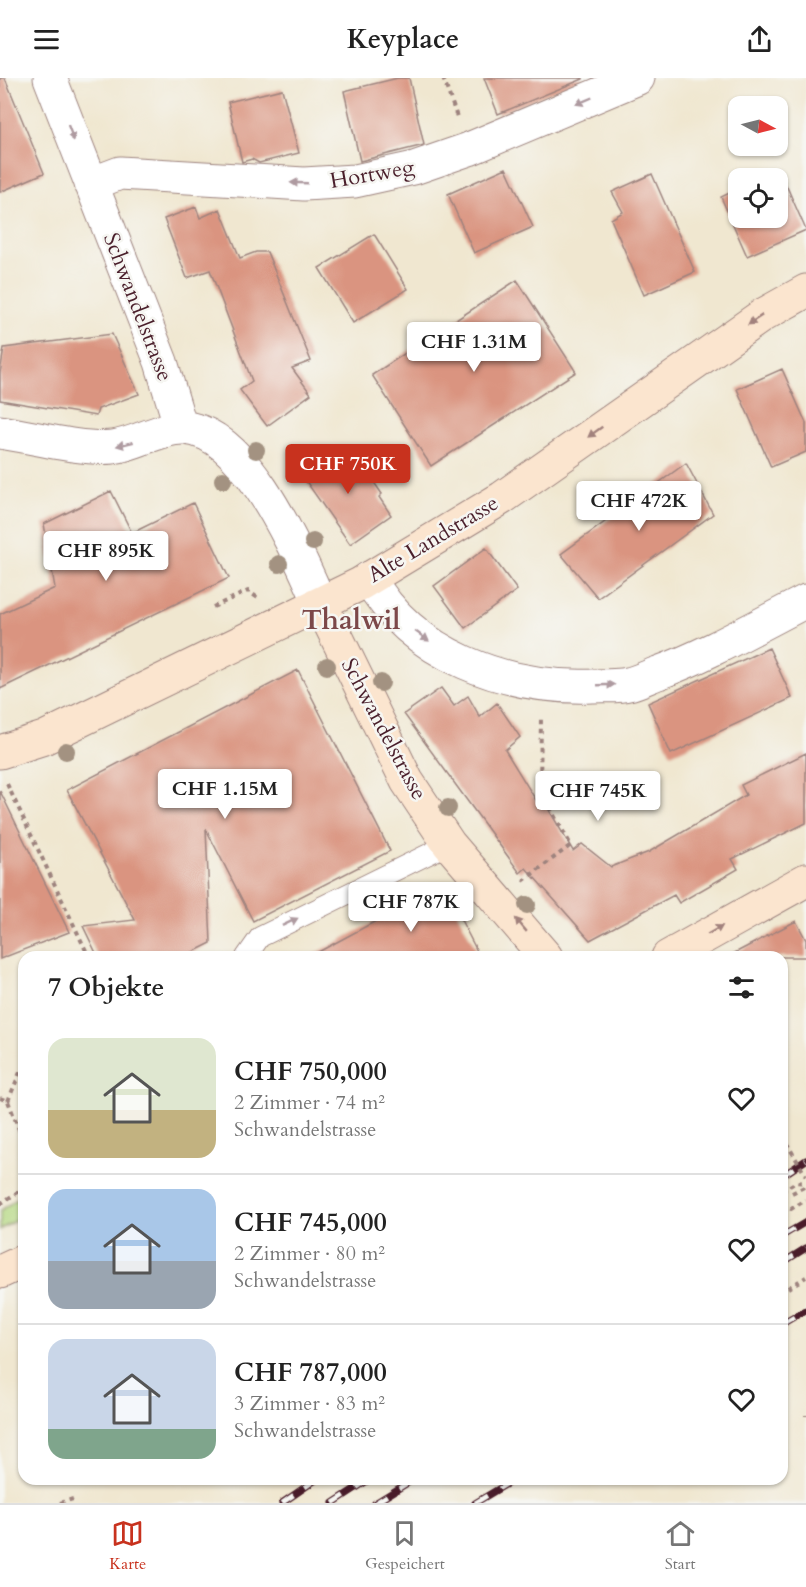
<!DOCTYPE html>
<html lang="de">
<head>
<meta charset="utf-8">
<style>
  :root { --surface:#fff; --page:#f2f2f2; --text:#222; --muted:#767676; --line:#e0e0e0; --accent:#c8321e }
  body { margin:0; font-family:Cardo,serif; background:var(--page); color:var(--text); height:100vh; display:flex; flex-direction:column; font-size:22px; white-space:nowrap }
  * { box-sizing:border-box; margin:0 }
  p { font-size:20px; color:var(--muted) }
  .icon { flex:none; width:33px; height:33px; fill:none; stroke:currentColor; stroke-width:2; stroke-linecap:round; stroke-linejoin:round }
  .map { position:relative; flex:1; overflow:hidden }
  .sheet { position:absolute; left:18px; top:873px; width:770px; height:534px; display:flex; flex-direction:column; background:var(--surface); border-radius:18px; box-shadow:0 2px 4px #0004 }
  .sheet>* { flex:none }
  .needle { width:39px; rotate:97deg }
  .fabs { position:absolute; left:728px; top:18px; display:grid; gap:12px }
  .fabs a { display:grid; place-items:center; width:60px; height:60px; border-radius:12px; background:var(--surface); box-shadow:0 2px 4px #0004; font-size:30px }
  .price { position:absolute; translate:-50% -51px; padding:0 14px; border-radius:6px; background:#fff; color:#222; font-size:20px; line-height:39px; filter:drop-shadow(0 2px 3px #0008) }
  .price::after { content:''; position:absolute; left:50%; top:36px; width:18px; height:14px; margin-left:-9px; background:inherit; clip-path:polygon(0 0,100% 0,50% 100%) }
  .price.on { background:var(--accent); color:#fff }
  ul { padding:0; list-style:none }
  li { display:flex; align-items:center; gap:18px; height:150px; padding:0 30px }
  li+li { border-top:2px solid var(--line) }
  li span { display:grid; place-items:center; flex:none; width:168px; height:120px; border-radius:18px; color:#555 }
  li>.icon { margin-inline-start:auto }
  span .icon { width:72px; height:72px; fill:#fffc; stroke-width:1 }
  li b { font-size:26px }
  h2 { display:flex; justify-content:space-between; align-items:center; height:72px; padding:0 30px; font-size:26px }
  header { display:flex; justify-content:space-between; align-items:center; height:78px; padding:0 30px; background:var(--surface); font-size:27px; font-weight:800 }
  .menu { display:flex; justify-content:space-around; align-items:center; height:84px; border-top:2px solid var(--line); background:var(--surface); font-size:16px; color:var(--muted) }
  .menu a { display:grid; justify-items:center; gap:3px }
  .menu .on { color:var(--accent) }
  .map>svg:first-child { display:block }
  .green { fill:#b4d880; stroke:#7f7c56; stroke-width:1.5 }
  .building { fill:#da9480 }
  .lines { fill:none; stroke-linecap:round; stroke-linejoin:round }
  .lane-casing { stroke:#9d837e; stroke-width:22 }
  .street-casing { stroke:#9d837e; stroke-width:35 }
  .secondary-casing { stroke:#9d837e; stroke-width:35 }
  .path { stroke:#9d837e; stroke-width:4; stroke-dasharray:4.5 4.5; stroke-linecap:butt }
  .lane { stroke:#fff; stroke-width:20 }
  .street { stroke:#fff; stroke-width:33 }
  .secondary { stroke:#fbe5cf; stroke-width:33 }
  .rail-casing { stroke:#4a1f2b; stroke-width:7 }
  .rail { stroke:#f6f6f2; stroke-width:4.5; stroke-dasharray:14; stroke-linecap:butt }
  .path-bridge { stroke:#9d837e; stroke-width:4; stroke-dasharray:4.5 4.5; stroke-linecap:butt }
  .tree { fill:#a39281 }
  .oneway { fill:#ae9aa0 }
  .oneway2 { fill:#a2827d }
  .labels { text-anchor:middle; dominant-baseline:central; stroke-width:5; stroke-linejoin:round; paint-order:stroke }
  .street-label { font-size:22px; fill:#4a1f2b; stroke:#f6f6f2 }
  .district-label { font-size:28px; font-weight:bold; fill:#7c4849; stroke:#f6f6f2 }
</style>
</head>
<body>
<header><svg class="icon" aria-label="menu" viewBox="0 0 24 24"><path d="M4 6h16M4 12h16M4 18h16"/></svg>Keyplace<svg class="icon" aria-label="share" viewBox="0 0 24 24"><path d="M12 15V3M7 8l5-5 5 5M5 13v7h14v-7"/></svg></header>
<div class="map">
<svg width="806" height="1425" viewBox="0 0 806 1425">
  <rect width="100%" height="100%" fill="#f6f6f2"/>
  <filter id="ink" filterUnits="userSpaceOnUse"><feTurbulence type="fractalNoise" baseFrequency=".0167" numOctaves="2"/><feDisplacementMap in="SourceGraphic" scale="12" xChannelSelector="R" yChannelSelector="G"/><feConvolveMatrix kernelMatrix="1 2 1 2 8 2 1 2 1" color-interpolation-filters="sRGB"/></filter>
  <filter id="wash" filterUnits="userSpaceOnUse"><feTurbulence type="fractalNoise" baseFrequency=".008" numOctaves="4" result="noise"/><feDisplacementMap in="SourceGraphic" scale="24" xChannelSelector="R" yChannelSelector="G"/><feGaussianBlur stdDeviation="1.35" result="paint"/><feColorMatrix in="noise" values="0 0 0 0 0 0 0 0 0 0 0 0 0 0 0 0 0 1.4 0 .05"/><feComposite in="paint" operator="in"/></filter>
  <g filter="url(#wash)">
    <rect width="100%" height="100%" fill="#f0e7d0"/>
    <path class="green" d="M24,1116V1137L0,1152V1133Z"/>
    <g id="blocks">
      <path class="building" d="M0,0H5L44,95L0,114Z
        M398,0H409L424,67L360,83L344,13Z
        M484,0H583V1L498,36Z
        M282,11L299,75L259,85L252,81L242,84L228,24Z
        M506,90L533,149L474,175L448,116Z
        M780,93L806,152L747,178L721,119L738,111V140H777V100H762Z
        M652,96L695,194L644,217L611,141L623,134L612,114Z
        M196,129L200,140L220,131L240,180L256,174H267L311,283L292,290L311,316L267,348L240,312L252,303L210,192L187,200L164,141Z
        M374,156L408,211L353,245L319,190Z
        M517,202L576,294L431,388L372,297Z
        M112,256L139,316L98,331L96,338L0,322V295L4,270Z
        M782,291L806,345V374L771,389L737,311Z
        M344,370L356,387L360,384L382,416L379,419L391,437L350,466L303,399Z
        M686,385L713,436L598,520L561,476Z
        M111,413L132,455L193,425L229,500L0,611V536L55,510L44,446Z
        M486,470L517,512L465,550L434,508Z
        M769,570L792,620L671,676L648,625Z
        M298,592L390,773L253,843L206,751L211,865L183,879H98L83,848L135,842L67,712Z
        M441,610L454,628L468,618L480,639L497,625L520,659L505,672L537,724L542,720L573,773L582,766L611,789L649,774L746,717L741,707L806,675V745L732,781L738,791L679,825L674,817L590,862L526,790L520,795L404,636Z
        M0,713L69,854L0,881Z
        M443,807L480,879H309Z
        M796,843L806,862V879H727Z"/>
    </g>
  </g>
  <g filter="url(#ink)">
    <use href="#blocks" fill-opacity="0" stroke="#9d837e" stroke-width="1.5"/>
    <g class="lines">
      <g class="lane-casing">
        <path id="lane" d="M246,879L260,859L449,766"/>
      </g>
      <g class="street-casing">
        <path id="street" d="M50,0L161,284L181,350
          M91,106L120,95L304,106L355,103L414,90L469,71L638,0
          M0,354C34,359 79,372 113,369C136,366 161,349 184,350C248,354 297,475 321,527
          M369,500C412,578 507,611 592,608C603,607 617,609 628,606C638,604 649,598 658,595C709,576 757,548 806,523"/>
      </g>
      <g class="secondary-casing">
        <path id="secondary" d="M321,527L407,703L449,766L546,879
          M0,674L44,660L360,506L502,420L763,237L806,213
          M668,879L806,802
          M0,1194L24,1183"/>
      </g>
      <path class="path" d="M443,0L457,39
        M213,529L248,513L258,520
        M7,706L89,879
        M523,803L571,767L540,713L541,638
        M0,1020L8,1023L24,1064
        M8,1023L21,992
        M782,1113L796,1104L806,1105
        M792,1115L806,1108
        M0,1126L24,1110
        M782,1127L791,1131L806,1122
        M788,1210L806,1199
        M806,1337V1338
        M60,1425L73,1421"/>
      <use href="#lane" class="lane"/>
      <use href="#street" class="street"/>
      <use href="#secondary" class="secondary"/>
      <g class="rail-casing">
        <path id="rail" d="M782,1098L806,1082
          M782,1158L806,1144
          M782,1185L806,1170
          M782,1246L806,1232
          M282,1425L317,1401
          M333,1425L370,1401
          M375,1425L414,1401
          M475,1425L515,1401"/>
      </g>
      <use href="#rail" class="rail"/>
      <path class="path-bridge" d="M782,1057L806,1098"/>
    </g>
    <g class="tree">
      <circle cx="256" cy="372" r="9"/>
      <circle cx="223" cy="402" r="9"/>
      <circle cx="313" cy="464" r="9"/>
      <circle cx="279" cy="486" r="9"/>
      <circle cx="327" cy="588" r="9"/>
      <circle cx="381" cy="605" r="9"/>
      <circle cx="66" cy="673" r="9"/>
      <circle cx="448" cy="730" r="9"/>
      <circle cx="527" cy="827" r="9"/>
    </g>
    <defs><path id="oneway-solid" d="M-6-.8H1V-3.2L6.5 0L1 3.2V.8H-6Z" transform="scale(1.5)"/></defs>
    <g class="oneway">
      <use href="#oneway-solid" transform="translate(584 23) rotate(157)"/>
      <use href="#oneway-solid" transform="translate(71 55) rotate(69)"/>
      <use href="#oneway-solid" transform="translate(299 105) rotate(-178)"/>
      <use href="#oneway-solid" transform="translate(125 366) rotate(166)"/>
      <use href="#oneway-solid" transform="translate(422 558) rotate(36)"/>
      <use href="#oneway-solid" transform="translate(606 607) rotate(-2)"/>
      <use href="#oneway-solid" transform="translate(290 844) rotate(-26)"/>
    </g>
    <g class="oneway2">
      <use href="#oneway-solid" transform="translate(755 242) rotate(146)"/>
      <use href="#oneway-solid" transform="translate(595 354) rotate(144)"/>
      <use href="#oneway-solid" transform="translate(521 847) rotate(-130)"/>
      <use href="#oneway-solid" transform="translate(715 852) rotate(-30)"/>
    </g>
  </g>
  <g class="labels">
    <g class="street-label">
      <text transform="translate(372 96) rotate(-10)">Hortweg</text>
      <text transform="translate(138 229) rotate(69)">Schwandelstrasse</text>
      <text transform="translate(433 461) rotate(-31)">Alte Landstrasse</text>
      <text transform="translate(384 651) rotate(62)">Schwandelstrasse</text>
    </g>
    <g class="district-label">
      <text x="351" y="542">Thalwil</text>
    </g>
  </g>
</svg>
<div class="fabs">
<a><svg class="needle" viewBox="-14 -14 28 28"><path d="M0-13l5 13h-10z" fill="#e53935"/><path d="M0 13l5-13h-10z" fill="#767676"/></svg></a>
<a><svg class="icon" aria-label="locate" viewBox="0 0 24 24"><circle cx="12" cy="12" r="6"/><path d="M12 2v4M12 18v4M2 12h4M18 12h4"/></svg></a>
</div>
<b class="price" style="left:474px;top:295px">CHF 1.31M</b>
<b class="price on" style="left:348px;top:417px">CHF 750K</b>
<b class="price" style="left:639px;top:454px">CHF 472K</b>
<b class="price" style="left:106px;top:504px">CHF 895K</b>
<b class="price" style="left:225px;top:742px">CHF 1.15M</b>
<b class="price" style="left:598px;top:744px">CHF 745K</b>
<b class="price" style="left:411px;top:855px">CHF 787K</b>
<section class="sheet">
<h2>7 Objekte<svg class="icon" aria-label="filters" viewBox="0 0 24 24"><path d="M4 7h16M4 17h16"/><circle cx="9" cy="7" r="2"/><circle cx="15" cy="17" r="2"/></svg></h2>
<ul>
<li><span style="background:linear-gradient(#dfe7d0 60%,#c2b280 0)"><svg class="icon" aria-label="home" viewBox="0 0 24 24"><path d="M3 11l9-7 9 7M6 9v11h12V9"/></svg></span><div><b>CHF 750,000</b><p>2 Zimmer · 74 m²</p><p>Schwandelstrasse</p></div><svg class="icon" aria-label="heart" viewBox="0 0 24 24"><path d="M12 20l-8-8c-3-5 5-10 8-4 3-6 11-1 8 4z"/></svg></li>
<li><span style="background:linear-gradient(#a9c7e8 60%,#9aa5b1 0)"><svg class="icon" aria-label="home" viewBox="0 0 24 24"><path d="M3 11l9-7 9 7M6 9v11h12V9"/></svg></span><div><b>CHF 745,000</b><p>2 Zimmer · 80 m²</p><p>Schwandelstrasse</p></div><svg class="icon" aria-label="heart" viewBox="0 0 24 24"><path d="M12 20l-8-8c-3-5 5-10 8-4 3-6 11-1 8 4z"/></svg></li>
<li><span style="background:linear-gradient(#c9d6e8 75%,#7fa58c 0)"><svg class="icon" aria-label="home" viewBox="0 0 24 24"><path d="M3 11l9-7 9 7M6 9v11h12V9"/></svg></span><div><b>CHF 787,000</b><p>3 Zimmer · 83 m²</p><p>Schwandelstrasse</p></div><svg class="icon" aria-label="heart" viewBox="0 0 24 24"><path d="M12 20l-8-8c-3-5 5-10 8-4 3-6 11-1 8 4z"/></svg></li>
</ul>
</section>
</div>
<nav class="menu">
<a class="on"><svg class="icon" aria-label="map" viewBox="0 0 24 24"><path d="M3 6l6-2 6 2 6-2v14l-6 2-6-2-6 2zM9 4v14M15 6v14"/></svg>Karte</a>
<a><svg class="icon" aria-label="saved" viewBox="0 0 24 24"><path d="M7 4h10v16l-5-4-5 4z"/></svg>Gespeichert</a>
<a><svg class="icon" aria-label="home" viewBox="0 0 24 24"><path d="M3 11l9-7 9 7M6 9v11h12V9"/></svg>Start</a>
</nav>
</body>
</html>
